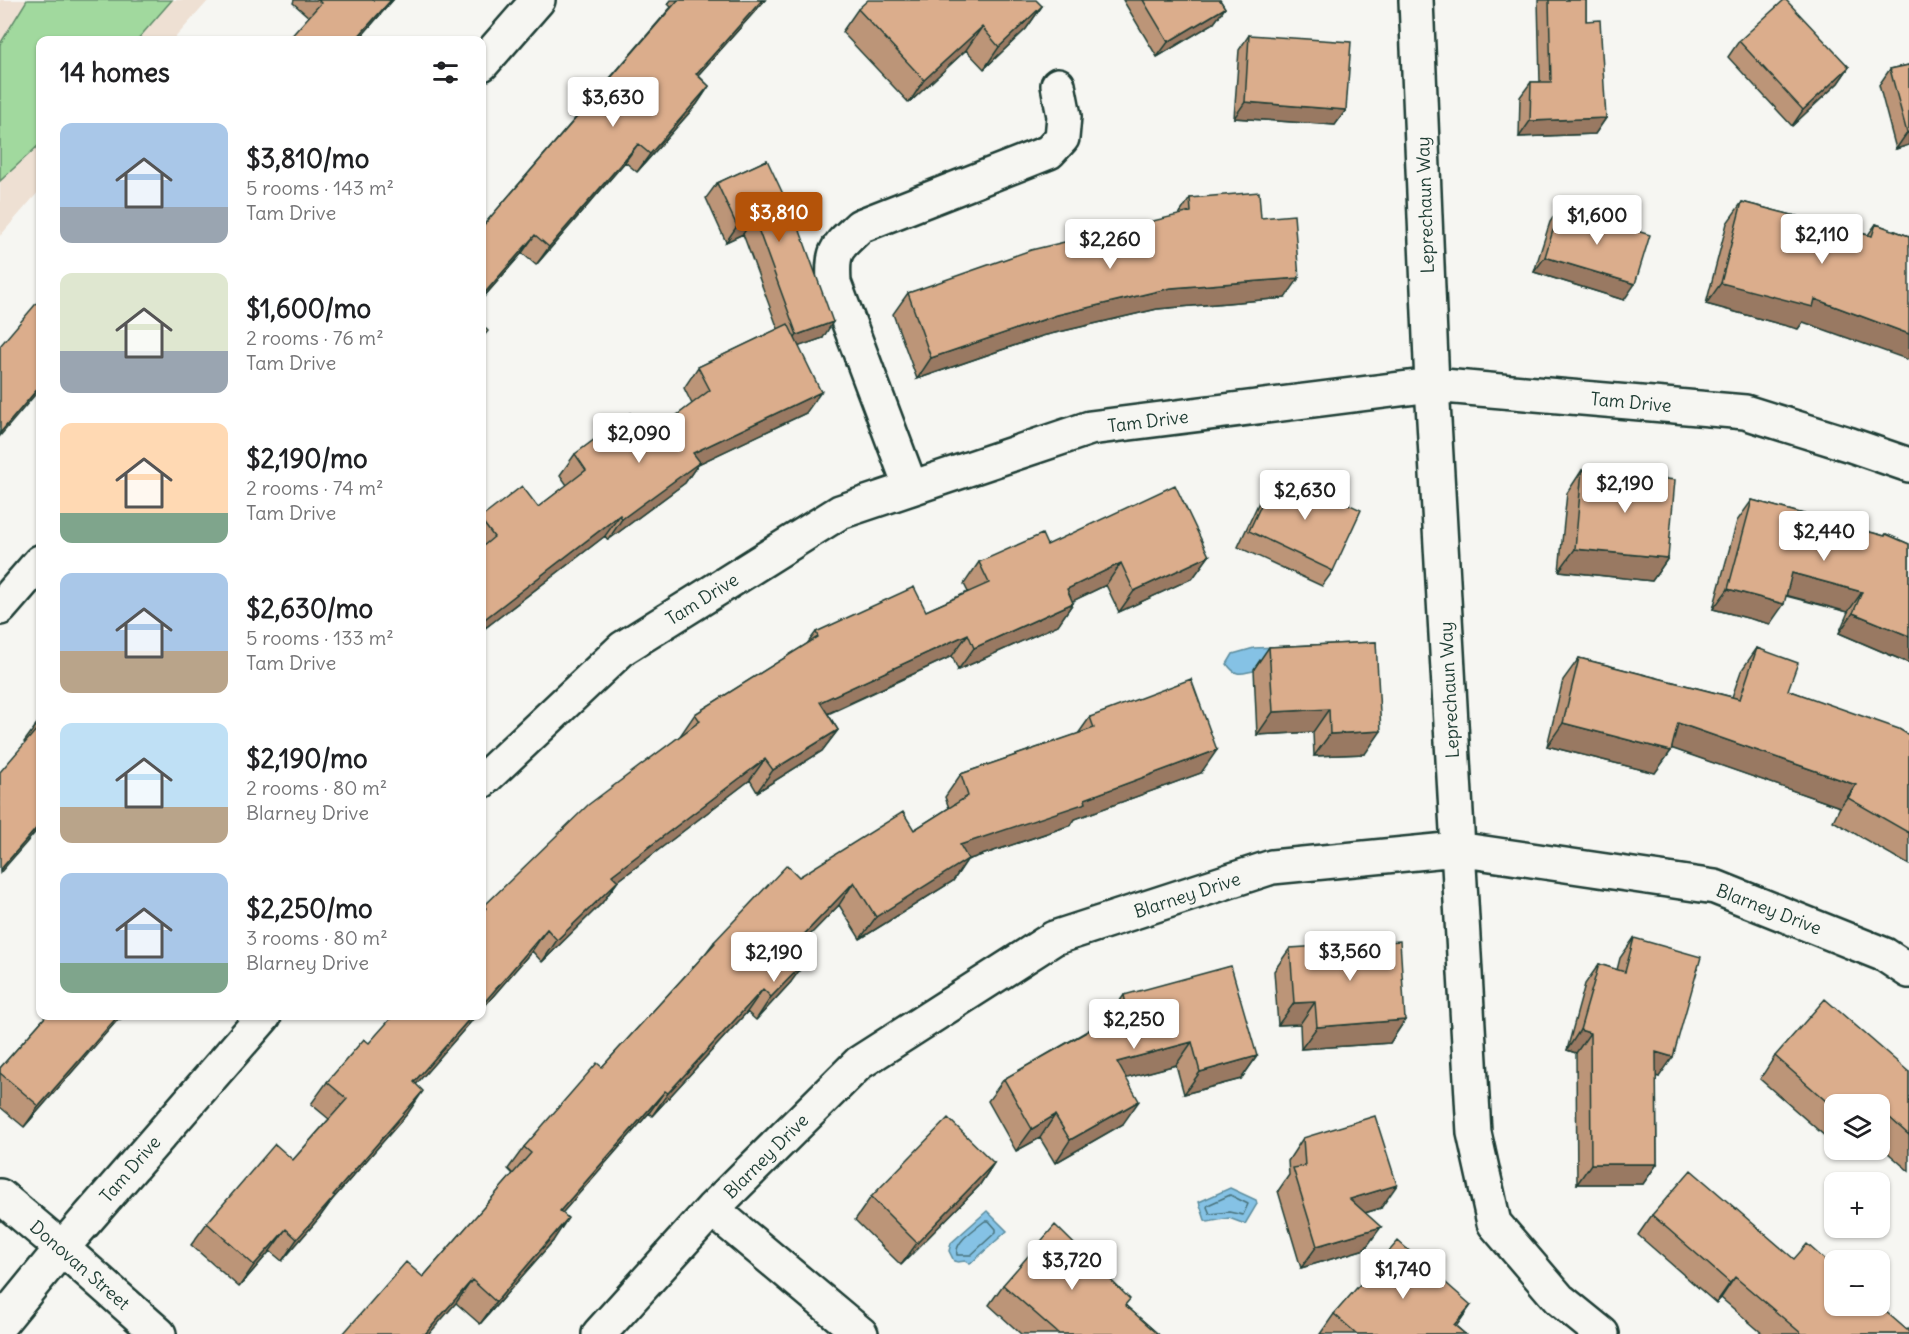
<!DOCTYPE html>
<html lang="en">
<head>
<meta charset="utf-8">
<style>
  :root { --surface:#fff; --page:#f6f6f6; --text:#202124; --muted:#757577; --accent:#b45309 }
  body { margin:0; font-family:Delius,sans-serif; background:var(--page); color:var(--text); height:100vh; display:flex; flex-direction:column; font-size:22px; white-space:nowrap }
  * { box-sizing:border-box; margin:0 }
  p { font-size:20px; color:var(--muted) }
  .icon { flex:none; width:33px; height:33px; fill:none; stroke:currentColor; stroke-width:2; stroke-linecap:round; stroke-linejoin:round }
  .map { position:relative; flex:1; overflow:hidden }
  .side { position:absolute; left:36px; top:36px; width:450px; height:984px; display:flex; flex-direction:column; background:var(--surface); border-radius:12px; box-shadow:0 2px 4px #0004 }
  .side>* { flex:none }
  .buttons { position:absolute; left:1824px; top:1094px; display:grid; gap:12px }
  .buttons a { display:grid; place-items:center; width:66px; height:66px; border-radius:12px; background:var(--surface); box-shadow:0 2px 4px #0004; font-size:30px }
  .price { position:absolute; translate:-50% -51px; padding:0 14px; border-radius:6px; background:#fff; color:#222; font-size:20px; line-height:39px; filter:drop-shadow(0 2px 3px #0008) }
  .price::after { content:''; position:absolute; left:50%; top:36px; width:18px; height:14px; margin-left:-9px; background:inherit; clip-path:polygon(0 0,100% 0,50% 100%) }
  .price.current { background:var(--accent); color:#fff }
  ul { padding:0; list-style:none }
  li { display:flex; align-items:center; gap:18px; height:150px; padding:0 24px }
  li span { display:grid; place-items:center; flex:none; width:168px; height:120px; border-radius:12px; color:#555 }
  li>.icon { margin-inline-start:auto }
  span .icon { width:72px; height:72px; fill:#fffc; stroke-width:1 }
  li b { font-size:26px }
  h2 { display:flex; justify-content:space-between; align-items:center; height:72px; padding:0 24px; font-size:26px }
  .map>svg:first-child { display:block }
  .built { fill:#eee0d3 }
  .green { fill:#a1d99e; stroke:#608b69; stroke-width:1.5 }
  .water { fill:#85c2e5; stroke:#5c8d9e; stroke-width:1.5 }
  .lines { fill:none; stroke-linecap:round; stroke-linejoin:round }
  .shore { stroke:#48727b; stroke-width:1.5 }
  .minor-casing { stroke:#1f3d34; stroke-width:38 }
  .minor { stroke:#f6f6f2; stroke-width:33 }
  .wall { fill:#bc9578; stroke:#1f3d34; stroke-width:1.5 }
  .shaded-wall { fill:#997962; stroke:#1f3d34; stroke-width:1.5 }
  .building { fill:#dbad8c; stroke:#1f3d34; stroke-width:1.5 }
  .labels { text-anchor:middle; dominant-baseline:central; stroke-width:4.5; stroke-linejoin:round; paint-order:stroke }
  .street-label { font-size:18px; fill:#1f3d34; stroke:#f6f6f2 }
</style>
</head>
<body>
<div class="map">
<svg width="1909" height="1334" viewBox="0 0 1909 1334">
  <rect width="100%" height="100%" fill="#f6f6f2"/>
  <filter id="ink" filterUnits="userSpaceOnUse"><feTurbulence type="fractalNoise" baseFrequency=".0167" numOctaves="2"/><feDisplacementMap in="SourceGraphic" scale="12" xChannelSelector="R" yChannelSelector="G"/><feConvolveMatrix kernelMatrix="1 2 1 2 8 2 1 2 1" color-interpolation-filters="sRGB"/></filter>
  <g filter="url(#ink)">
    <path class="built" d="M0,0H209L173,40H40V190L0,236Z"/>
    <path class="green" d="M27,0H172L137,40H40V144L0,181V44Z"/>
    <path class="water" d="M1275,647L1260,670C1244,671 1238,680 1227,664L1233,654L1254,648Z
      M1230,1188L1256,1200L1257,1204L1245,1224L1229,1218L1208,1222L1205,1220L1199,1202Z
      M987,1211L1007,1231L970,1264L965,1261L958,1262L954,1261L949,1251L951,1243Z"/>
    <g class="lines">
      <path class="shore" d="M1230,1195L1248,1204L1243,1215L1229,1212L1210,1214L1207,1207L1208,1205Z
        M985,1221H989L996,1229V1232L971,1255H957C954,1242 975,1229 985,1221Z"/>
      <g class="minor-casing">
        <path id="minor" d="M1416,0L1432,385L1474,1133L1494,1223L1559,1299L1602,1334
          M482,64L538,0
          M911,488L834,283C832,248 836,249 860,226L1049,152L1062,138L1064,116L1058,85
          M0,608L40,562
          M482,781L623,648L840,512L1090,428L1432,385L1745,412L1851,445L1909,465
          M0,1196L62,1248L159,1334
          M712,1209L861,1334
          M0,1324L62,1248L264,1016
          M599,1334L712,1209L859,1063L1054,938L1272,867L1457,849L1715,887L1885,955L1909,971"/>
      </g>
      <use href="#minor" class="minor"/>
    </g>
    <path class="wall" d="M294,0H393L358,40L309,17L293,3Z
      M671,0H765L698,75L709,86L697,104L637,172L625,162L536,265L522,253L482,299V227L671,7L668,4Z
      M1123,0H1220L1225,8L1214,23L1157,57Z
      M1538,0H1586V21L1606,118L1595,134L1519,137L1520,97L1531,82H1540Z
      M1042,6L1026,29L984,69L966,50L909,103L842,32L858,9Z
      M1249,35L1346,110L1335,125L1234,118L1239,50Z
      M1739,41L1849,67L1838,83L1792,126L1728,57Z
      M1909,65V145L1896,149L1879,85L1890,69Z
      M767,160L823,338L799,346L806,413L698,464L685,483L608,540L605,536L484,629L482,632V517L538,507L567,485L560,475L575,454L648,437L692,404L684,388L698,367L778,329L743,234L726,242L706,198L717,183Z
      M1190,198L1261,218L1285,298L1157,309L1042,336L917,379L893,314L908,293L1178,216Z
      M1742,202L1868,235L1876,224L1909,236L1803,322L1798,329L1706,304L1727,223Z
      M1560,207L1624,300L1534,272L1550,222Z
      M1582,470L1668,558L1652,581L1559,571L1567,493Z
      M1277,471L1333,571L1322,586L1238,547L1266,487Z
      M1752,500L1884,536L1886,534L1909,544V663L1839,633L1848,612L1786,596L1770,624L1713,609L1737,521Z
      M1047,545L1209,556L1193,578L1119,612L1106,585L1072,601L1073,603L1058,625L958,670L952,656L828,714L838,730L822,751L757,792L750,780L618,881L602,903L542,962L532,951L482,1009V910L484,906L680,736L695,714L807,644L816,632L926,611L968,592L964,584L979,562Z
      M1376,642L1365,754L1314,756L1313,732L1257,735L1254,669L1269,647Z
      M1757,648L1788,690L1909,735V865L1833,821L1840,807L1672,748L1671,751L1655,773L1547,746L1563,680L1579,658L1732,697L1741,671Z
      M1090,717L1201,773L1075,819L1071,825L967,860L953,881L860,939L839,905L796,949L791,982L756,1020L747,1012L652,1116L649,1113L562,1213L553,1241L480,1324L456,1303L423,1277L513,1174L508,1169L524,1147L602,1067L705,954L714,942L799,877L914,830L949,808L945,797L961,774L1078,734Z
      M40,720V827L26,743L24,742Z
      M1634,938L1659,1077L1656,1076L1657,1164L1643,1184H1577L1576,1053L1567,1050L1585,984L1599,964L1617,970L1620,958Z
      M1290,948L1405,1020L1390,1043L1301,1049L1300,1024L1278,1025L1274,971Z
      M1124,995L1257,1056L1241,1079L1184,1094L1176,1065L1126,1078L1123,1124L1055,1163L1040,1138L1016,1151L988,1101L1004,1079L1108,1019V1018Z
      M46,1016H123L120,1020L119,1018L24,1127L0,1107V1068Z
      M476,1016L416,1084L408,1113L332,1200L319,1218L282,1261L270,1251L239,1287L191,1245L207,1223L293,1160L329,1119L311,1104L327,1082L369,1043Z
      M1775,1056L1909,1072V1171L1880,1146V1104H1834V1144L1760,1079Z
      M1303,1138L1381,1208L1365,1213V1249L1301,1268L1278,1191L1289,1175L1288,1161Z
      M994,1163L979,1186L901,1265L855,1220L871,1197Z
      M1652,1215L1794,1259L1909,1334H1763L1721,1298L1716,1303L1638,1235Z
      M1003,1285L1125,1305L1158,1334H1021L989,1305Z
      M1471,1305L1456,1326L1465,1334H1320L1334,1314Z"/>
    <path class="shaded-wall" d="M391,0H393L358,40H355Z
      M762,0H765L683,92L696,74Z
      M1042,6L1026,29L984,69L999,47Z
      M1225,8L1214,23L1157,57L1168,42Z
      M982,27L966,50L909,103L924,80Z
      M1849,67L1838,83L1792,126L1803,110Z
      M709,86L697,104L637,172L650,154Z
      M1245,102L1346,110L1335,125L1234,118Z
      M1606,118L1595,134L1519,137L1530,121Z
      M1909,132V145L1896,149L1907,133Z
      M638,144L625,162L536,265L549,247Z
      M754,218L743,234L726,242L737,226Z
      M535,235L522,253L482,299V296Z
      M1545,257L1635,284L1624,300L1534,272Z
      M1299,278L1285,298L1157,309L1042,336L917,379L931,358L1057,315L1171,288Z
      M1721,283L1815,299L1909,334V360L1803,322L1798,329L1706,304Z
      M833,322L823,338L786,351L797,335Z
      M40,386V389L0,436V433Z
      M821,392L806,413L698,464L685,483L608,540L622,519L693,453Z
      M620,515L605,536L484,629L482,632V621Z
      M1575,549L1668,558L1652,581L1559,571Z
      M1209,556L1193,578L1119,612L1134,591Z
      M1121,563L1106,585L1052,611L1067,589Z
      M1792,573L1862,592L1848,612L1778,593Z
      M1728,589L1784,604L1770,624L1713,609Z
      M1073,603L1058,625L958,670L974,648Z
      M1853,613L1909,636V663L1839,633Z
      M968,634L952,656L805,724L820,702Z
      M1329,709L1313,732L1257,735L1273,712Z
      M1563,723L1671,751L1655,773L1547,746Z
      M1678,723L1856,785L1840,807L1662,745Z
      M838,730L822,751L757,792L773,770Z
      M1381,731L1365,754L1314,756L1330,734Z
      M1217,750L1201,773L1075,819L1071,825L967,860L953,881L860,939L876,917L960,845Z
      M765,759L750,780L597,897L612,875Z
      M40,824V827L0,873V870Z
      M618,881L602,903L542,962L557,940Z
      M854,882L839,905L777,969L793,946Z
      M547,929L532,951L482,1009V1005Z
      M807,960L791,982L756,1020L771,997Z
      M763,989L747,1012L652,1116L668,1093Z
      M1315,1002L1300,1024L1278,1025L1294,1003Z
      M118,1016H121L24,1127L39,1106Z
      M472,1016H476L399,1104L414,1082Z
      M1405,1020L1390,1043L1301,1049L1317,1027Z
      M1580,1030L1590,1033L1576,1053L1567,1050Z
      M1192,1042L1176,1065L1101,1085L1117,1062Z
      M1656,1052L1673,1057L1659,1077L1642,1072Z
      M1257,1056L1241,1079L1184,1094L1200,1072Z
      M423,1091L408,1113L332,1200L319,1218L282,1261L297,1239L333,1195Z
      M665,1091L649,1113L544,1234L560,1211Z
      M1139,1101L1123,1124L1055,1163L1070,1140Z
      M1055,1115L1040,1138L1016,1151L1032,1129Z
      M994,1163L979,1186L901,1265L917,1243Z
      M1591,1164H1657L1643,1184H1577Z
      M1397,1185L1381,1208L1334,1222L1350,1199Z
      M568,1218L553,1241L480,1324L496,1302Z
      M1381,1227L1365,1249L1301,1268L1317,1246Z
      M286,1229L270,1251L239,1287L254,1265Z
      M1735,1277L1721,1298L1716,1303L1730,1283Z
      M472,1280L456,1303L429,1334H425Z
      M1471,1305L1455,1328L1454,1325Z"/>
    <path class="building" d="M318,0H391L355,40H288L321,3Z
      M678,0H762L696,74L709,86L650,154L638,144L549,247L535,235L482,296V227Z
      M868,0H1036L1042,6L999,47L982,27L924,80L858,9Z
      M1143,0H1220L1225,8L1168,42Z
      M1549,0H1586V21L1600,20L1606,118L1530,121L1531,82H1551Z
      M1784,0H1786L1849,67L1803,110L1739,41Z
      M1249,35L1351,42L1346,110L1245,102Z
      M1909,65V132L1907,133L1890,69Z
      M767,160L799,228L833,322L797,335L754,218L737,226L717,183Z
      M1259,192L1261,218L1294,215L1299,278L1171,288L1057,315L931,358L908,293L1031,250L1191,212L1190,198Z
      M1742,202L1872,236L1876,224L1909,236V334L1815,299L1813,307L1721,283Z
      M1560,207L1650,235L1635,284L1545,257Z
      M40,299V386L0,433V346Z
      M788,324L821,392L693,453L700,462L622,519L620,515L482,621V547L494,537L482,521V517L522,486L538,507L586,470L575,454L630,413L648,437L710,390L698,367Z
      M482,325L488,331L482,338Z
      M1582,470L1675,480L1668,558L1575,549Z
      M1277,471L1361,510L1333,571L1249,531Z
      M1175,485L1209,556L1134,591L1121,563L1067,589L1073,603L974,648L968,634L820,702L838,730L773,770L765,759L612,875L618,881L557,940L547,929L482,1005V913L486,908L484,906L588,805L700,721L695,714L818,637L816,632L914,587L926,611L989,583L979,562L1042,534L1047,545Z
      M1752,500L1885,536L1886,534L1909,544V636L1853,613L1862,592L1792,573L1784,604L1728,589Z
      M482,622L486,627L482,630Z
      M1376,642L1381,731L1330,734L1329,709L1273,712L1269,647Z
      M1757,648L1798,663L1788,690L1899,729L1909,735V833L1848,798L1856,785L1678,723L1671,751L1563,723L1579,658L1740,699Z
      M1191,679L1217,750L1085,799L1086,803L960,845L968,859L876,917L854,882L793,946L807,960L771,997L763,989L668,1093L665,1091L560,1211L568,1218L496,1302L472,1280L425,1334H343L406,1262L423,1277L531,1153L524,1147L597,1063L602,1067L715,943L714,942L787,865L799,877L903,812L914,830L968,796L961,774L1094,728L1090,717Z
      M40,720V824L0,870V772L38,728L35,726Z
      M1634,938L1701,957L1673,1057L1656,1052L1657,1164H1591L1590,1033L1580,1030L1599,964L1625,972Z
      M1400,941L1405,1020L1317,1027L1315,1002L1294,1003L1290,948Z
      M1231,966L1257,1056L1200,1072L1192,1042L1117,1062L1139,1101L1070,1140L1055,1115L1032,1129L1004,1079L1127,1009L1124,995Z
      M1825,999L1909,1072V1135L1880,1109V1104H1834V1108L1775,1056Z
      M46,1016H118L39,1106L0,1073V1068Z
      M393,1016H472L414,1082L423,1091L333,1195L335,1196L297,1239L286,1229L254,1265L207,1223L275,1144L293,1160L347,1099L327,1082L364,1039L369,1043Z
      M1375,1116L1397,1185L1350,1199L1381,1227L1317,1246L1293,1168L1305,1166L1303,1138Z
      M948,1118L994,1163L917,1243L871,1197Z
      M1691,1170L1794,1259L1807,1244L1834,1268V1305H1878L1907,1330L1909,1328V1334H1802L1735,1277L1730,1283L1652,1215Z
      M1055,1225L1130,1299L1125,1305L1158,1334H1059L1003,1285Z
      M1398,1241L1471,1305L1454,1325L1465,1334H1357L1334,1314Z"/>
  </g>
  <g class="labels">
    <g class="street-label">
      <text transform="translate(1425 205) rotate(-92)">Leprechaun Way</text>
      <text transform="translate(1631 402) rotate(5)">Tam Drive</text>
      <text transform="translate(1148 421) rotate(-7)">Tam Drive</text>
      <text transform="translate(702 599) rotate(-32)">Tam Drive</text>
      <text transform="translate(1449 690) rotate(-93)">Leprechaun Way</text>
      <text transform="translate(1187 895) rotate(-18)">Blarney Drive</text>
      <text transform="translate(1769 909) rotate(21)">Blarney Drive</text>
      <text transform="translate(766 1156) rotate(-45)">Blarney Drive</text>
      <text transform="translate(130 1169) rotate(-49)">Tam Drive</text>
      <text transform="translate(80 1265) rotate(41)">Donovan Street</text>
    </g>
  </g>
</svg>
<div class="buttons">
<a><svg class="icon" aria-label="layers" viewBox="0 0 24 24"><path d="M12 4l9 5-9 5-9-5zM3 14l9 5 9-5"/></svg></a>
<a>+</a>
<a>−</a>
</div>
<b class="price" style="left:613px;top:128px">$3,630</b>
<b class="price current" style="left:779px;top:243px">$3,810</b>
<b class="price" style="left:1597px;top:246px">$1,600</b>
<b class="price" style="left:1822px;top:265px">$2,110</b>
<b class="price" style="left:1110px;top:270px">$2,260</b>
<b class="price" style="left:639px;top:464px">$2,090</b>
<b class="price" style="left:1625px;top:514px">$2,190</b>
<b class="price" style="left:1305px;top:521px">$2,630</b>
<b class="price" style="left:1824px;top:562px">$2,440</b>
<b class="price" style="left:1350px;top:982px">$3,560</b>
<b class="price" style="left:774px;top:983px">$2,190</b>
<b class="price" style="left:1134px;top:1050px">$2,250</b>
<b class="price" style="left:1072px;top:1291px">$3,720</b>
<b class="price" style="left:1403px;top:1300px">$1,740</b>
<section class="side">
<h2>14 homes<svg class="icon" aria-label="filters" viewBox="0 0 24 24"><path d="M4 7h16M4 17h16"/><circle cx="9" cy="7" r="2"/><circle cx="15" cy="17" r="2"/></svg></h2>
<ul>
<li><span style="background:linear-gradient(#a9c7e8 70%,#9aa5b1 0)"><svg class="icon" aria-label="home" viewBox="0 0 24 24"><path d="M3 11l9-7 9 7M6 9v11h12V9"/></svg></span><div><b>$3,810/mo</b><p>5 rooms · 143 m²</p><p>Tam Drive</p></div></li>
<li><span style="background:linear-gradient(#dfe7d0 65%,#9aa5b1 0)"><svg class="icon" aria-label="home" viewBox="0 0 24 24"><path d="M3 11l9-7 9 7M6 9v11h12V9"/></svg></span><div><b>$1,600/mo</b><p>2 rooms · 76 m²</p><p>Tam Drive</p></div></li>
<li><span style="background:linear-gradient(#ffd9b3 75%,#7fa58c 0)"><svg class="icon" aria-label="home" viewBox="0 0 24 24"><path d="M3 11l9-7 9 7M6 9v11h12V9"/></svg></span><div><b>$2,190/mo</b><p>2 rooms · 74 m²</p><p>Tam Drive</p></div></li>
<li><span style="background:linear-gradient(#a9c7e8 65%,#b9a48a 0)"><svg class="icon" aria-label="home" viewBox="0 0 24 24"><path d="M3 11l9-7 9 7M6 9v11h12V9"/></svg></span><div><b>$2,630/mo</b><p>5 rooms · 133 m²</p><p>Tam Drive</p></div></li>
<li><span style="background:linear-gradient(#bfe0f5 70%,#b9a48a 0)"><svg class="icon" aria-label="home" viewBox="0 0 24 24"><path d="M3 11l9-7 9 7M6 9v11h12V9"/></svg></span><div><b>$2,190/mo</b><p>2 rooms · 80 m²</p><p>Blarney Drive</p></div></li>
<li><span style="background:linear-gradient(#a9c7e8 75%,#7fa58c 0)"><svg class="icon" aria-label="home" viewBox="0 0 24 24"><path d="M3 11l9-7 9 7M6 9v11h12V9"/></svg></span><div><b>$2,250/mo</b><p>3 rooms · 80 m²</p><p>Blarney Drive</p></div></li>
</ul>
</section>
</div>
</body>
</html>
